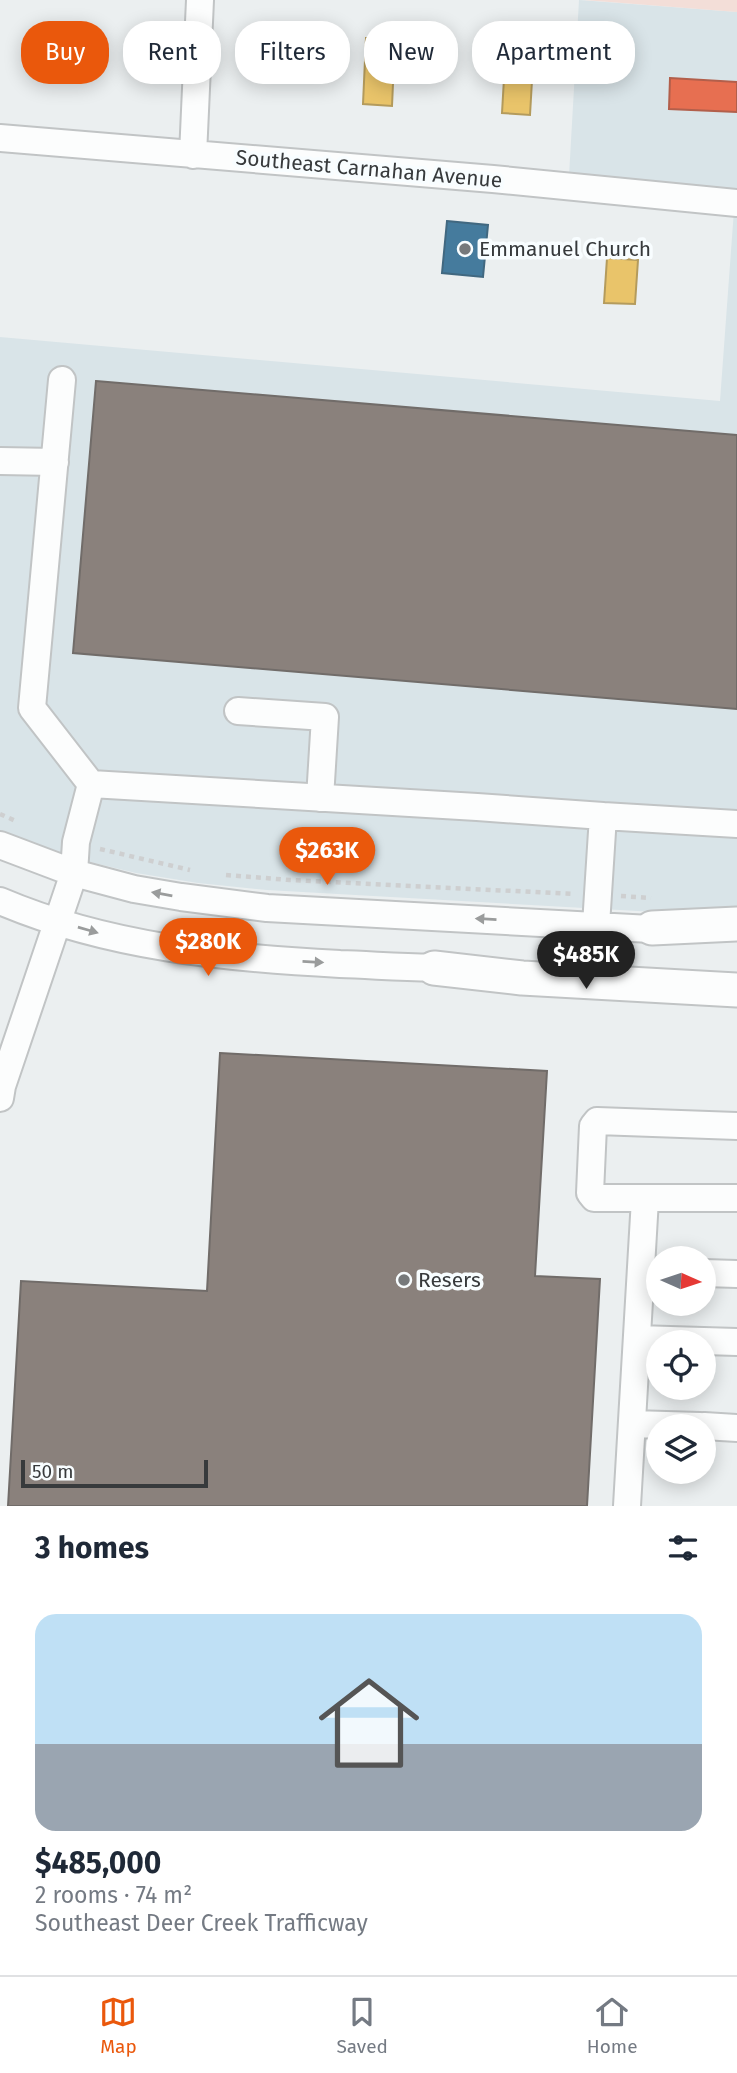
<!DOCTYPE html>
<html lang="en">
<head>
<meta charset="utf-8">
<style>
  :root { --surface:#fff; --page:#f2f2f3; --text:#1f2937; --muted:#747a83; --line:#e0e1e3; --accent:#ea580c }
  body { margin:0; font-family:"Fira Sans",sans-serif; background:var(--page); color:var(--text); height:100vh; display:flex; flex-direction:column; font-size:26px; white-space:nowrap }
  * { box-sizing:border-box; margin:0 }
  p { font-size:23px; color:var(--muted) }
  .icon { flex:none; width:38px; height:38px; fill:none; stroke:currentColor; stroke-width:2; stroke-linecap:round; stroke-linejoin:round }
  .map { position:relative; height:1506px; overflow:hidden }
  .sheet { display:flex; flex-direction:column; background:var(--surface); flex:1 }
  .sheet>* { flex:none }
  .guide { position:absolute; left:21px; top:21px; width:696px; height:63px; display:flex; gap:14px }
  .needle { width:46px; rotate:93deg }
  .buttons { position:absolute; left:646px; top:1246px; display:grid; gap:14px }
  .buttons a { display:grid; place-items:center; width:70px; height:70px; border-radius:50%; background:var(--surface); box-shadow:0 4px 18px #0003; font-size:35px }
  .scale { position:absolute; left:21px; bottom:18px; width:187px; box-sizing:border-box; padding-left:7px; border:4px solid #373a3c; border-top:0; font-size:19px; line-height:24px; white-space:nowrap; color:#373a3c; -webkit-text-stroke:5px #f8fdff; paint-order:stroke }
  .price { position:absolute; translate:-50% -60px; padding:0 16px; border-radius:24px; background:var(--accent); color:#fff; font-size:23px; line-height:46px; filter:drop-shadow(0 2px 4px #0008) }
  .price::after { content:''; position:absolute; left:50%; top:42px; width:21px; height:16px; margin-left:-10px; background:inherit; clip-path:polygon(0 0,100% 0,50% 100%) }
  .price.current { background:#222; color:#fff }
  ul { padding:0; list-style:none }
  li { display:grid; align-content:center; gap:14px; height:371px; padding:0 35px }
  li+li { border-top:2px solid var(--line) }
  li span { display:grid; place-items:center; height:217px; border-radius:21px; color:#555 }
  li>.icon { margin-inline-start:auto }
  span .icon { width:126px; height:126px; fill:#fffc; stroke-width:1 }
  li b { font-size:30px }
  h2 { display:flex; justify-content:space-between; align-items:center; height:84px; padding:0 35px; font-size:30px }
  .chip { padding:0 24px; border-radius:28px; background:var(--surface); box-shadow:0 4px 18px #0003; font-size:24px; line-height:63px }
  .chip.current { background:var(--accent); color:#fff }
  .menu { display:flex; justify-content:space-around; align-items:center; height:98px; border-top:2px solid var(--line); background:var(--surface); font-size:19px; color:var(--muted) }
  .menu a { display:grid; justify-items:center; gap:4px }
  .menu .current { color:var(--accent) }
  .map>svg:first-child { display:block }
  .built { fill:#d9e4e8 }
  .green { fill:#f3ded8 }
  .homes { fill:#e9c46a; stroke:#b49b5c; stroke-width:2 }
  .shops { fill:#e76f51; stroke:#b25f4b; stroke-width:2 }
  .public { fill:#457b9d; stroke:#416880; stroke-width:2 }
  .industry { fill:#8a817c; stroke:#716c69; stroke-width:2 }
  .lines { fill:none; stroke-linecap:round; stroke-linejoin:round }
  .minor-casing { stroke:#c1c4c5; stroke-width:30 }
  .major-casing { stroke:#c1c4c5; stroke-width:37 }
  .path { stroke:#cecfd0; stroke-width:4.5; stroke-dasharray:5 5; stroke-linecap:butt }
  .minor { stroke:#fcfdfd; stroke-width:26 }
  .major { stroke:#fcfdfd; stroke-width:33 }
  .oneway { fill:#9a9c9c }
  .poi-dot { fill:#76797b; stroke:#f8fdff; stroke-width:2.5 }
  .labels { text-anchor:middle; dominant-baseline:central; stroke-width:7; stroke-linejoin:round; paint-order:stroke }
  .street-label { font-size:21px; fill:#373a3c; stroke:#f8fdff }
  .poi-label { font-size:21px; fill:#373a3c; stroke:#f8fdff; text-anchor:start }
</style>
</head>
<body>
<div class="map">
<svg width="737" height="1506" viewBox="0 0 737 1506">
  <rect width="100%" height="100%" fill="#ebeff0"/>
  <path class="built" d="M579,0L737,12V191L569,176Z
    M734,210H737V913H673L267,890L198,883L136,873L73,858L0,832V337L720,401Z"/>
  <path class="green" d="M584,0H737V12Z"/>
  <path class="homes" d="M366,38L395,39L392,106L363,104Z
    M505,61L533,63L530,115L502,113Z
    M607,258L638,260L635,304L604,303Z"/>
  <path class="shops" d="M670,78L737,82V112L669,109Z"/>
  <path class="public" d="M447,221L488,225L483,277L442,273Z"/>
  <path class="industry" d="M96,381L737,435V709L73,653Z
    M220,1053L547,1071L535,1276L600,1279L587,1506H8L21,1281L207,1291Z"/>
  <g class="lines">
    <g class="minor-casing">
      <path id="minor" d="M0,138L493,179L737,203
        M193,155L200,0
        M62,380L32,708L91,784
        M0,461L55,462
        M238,711L325,717L320,798
        M603,816L737,824
        M0,845L74,873L134,889L181,897L267,908L669,930
        M0,901C108,947 224,958 340,964C377,965 415,969 452,967
        M0,1098L2,1086L74,873L76,842L91,784L477,807L603,816L596,925
        M737,1126L597,1121L593,1126L590,1193L594,1198H737
        M704,1273L737,1274
        M637,1339L737,1342
        M632,1424L700,1426
        M704,1426L737,1428
        M627,1506L645,1199"/>
    </g>
    <g class="major-casing">
      <path id="major" d="M652,928L737,924
        M434,968L522,978L737,990"/>
    </g>
    <path class="path" d="M0,814L18,822
      M100,849L190,870
      M226,875L290,880L574,894
      M621,896L651,898"/>
    <use href="#minor" class="minor"/>
    <use href="#major" class="major"/>
  </g>
  <defs><path id="oneway-solid" d="M-6-.8H1V-3.2L6.5 0L1 3.2V.8H-6Z" transform="scale(1.75)"/></defs>
  <g class="oneway">
    <use href="#oneway-solid" transform="translate(162 894) rotate(-170)"/>
    <use href="#oneway-solid" transform="translate(486 919) rotate(-177)"/>
    <use href="#oneway-solid" transform="translate(88 930) rotate(16)"/>
    <use href="#oneway-solid" transform="translate(313 962) rotate(3)"/>
  </g>
  <g class="poi-dot">
    <circle cx="465" cy="249" r="7"/>
    <circle cx="404" cy="1280" r="7"/>
  </g>
  <g class="labels">
    <g class="street-label">
      <text transform="translate(369 169) rotate(5)">Southeast Carnahan Avenue</text>
    </g>
    <g class="poi-label">
      <text x="479" y="249">Emmanuel Church</text>
      <text x="418" y="1280">Resers</text>
    </g>
  </g>
</svg>
<div class="buttons">
<a><svg class="needle" viewBox="-14 -14 28 28"><path d="M0-13l5 13h-10z" fill="#e53935"/><path d="M0 13l5-13h-10z" fill="#747a83"/></svg></a>
<a><svg class="icon" aria-label="locate" viewBox="0 0 24 24"><circle cx="12" cy="12" r="6"/><path d="M12 2v4M12 18v4M2 12h4M18 12h4"/></svg></a>
<a><svg class="icon" aria-label="layers" viewBox="0 0 24 24"><path d="M12 4l9 5-9 5-9-5zM3 14l9 5 9-5"/></svg></a>
</div>
<div class="scale">50 m</div>
<b class="price" style="left:327px;top:887px">$263K</b>
<b class="price" style="left:208px;top:978px">$280K</b>
<b class="price current" style="left:586px;top:991px">$485K</b>
<div class="guide">
<a class="chip current">Buy</a>
<a class="chip">Rent</a>
<a class="chip">Filters</a>
<a class="chip">New</a>
<a class="chip">Apartment</a>
</div>
</div>
<section class="sheet">
<h2>3 homes<svg class="icon" aria-label="filters" viewBox="0 0 24 24"><path d="M4 7h16M4 17h16"/><circle cx="9" cy="7" r="2"/><circle cx="15" cy="17" r="2"/></svg></h2>
<ul>
<li><span style="background:linear-gradient(#bfe0f5 60%,#9aa5b1 0)"><svg class="icon" aria-label="home" viewBox="0 0 24 24"><path d="M3 11l9-7 9 7M6 9v11h12V9"/></svg></span><div><b>$485,000</b><p>2 rooms · 74 m²</p><p>Southeast Deer Creek Trafficway</p></div></li>
</ul>
</section>
<nav class="menu">
<a class="current"><svg class="icon" aria-label="map" viewBox="0 0 24 24"><path d="M3 6l6-2 6 2 6-2v14l-6 2-6-2-6 2zM9 4v14M15 6v14"/></svg>Map</a>
<a><svg class="icon" aria-label="saved" viewBox="0 0 24 24"><path d="M7 4h10v16l-5-4-5 4z"/></svg>Saved</a>
<a><svg class="icon" aria-label="home" viewBox="0 0 24 24"><path d="M3 11l9-7 9 7M6 9v11h12V9"/></svg>Home</a>
</nav>
</body>
</html>
